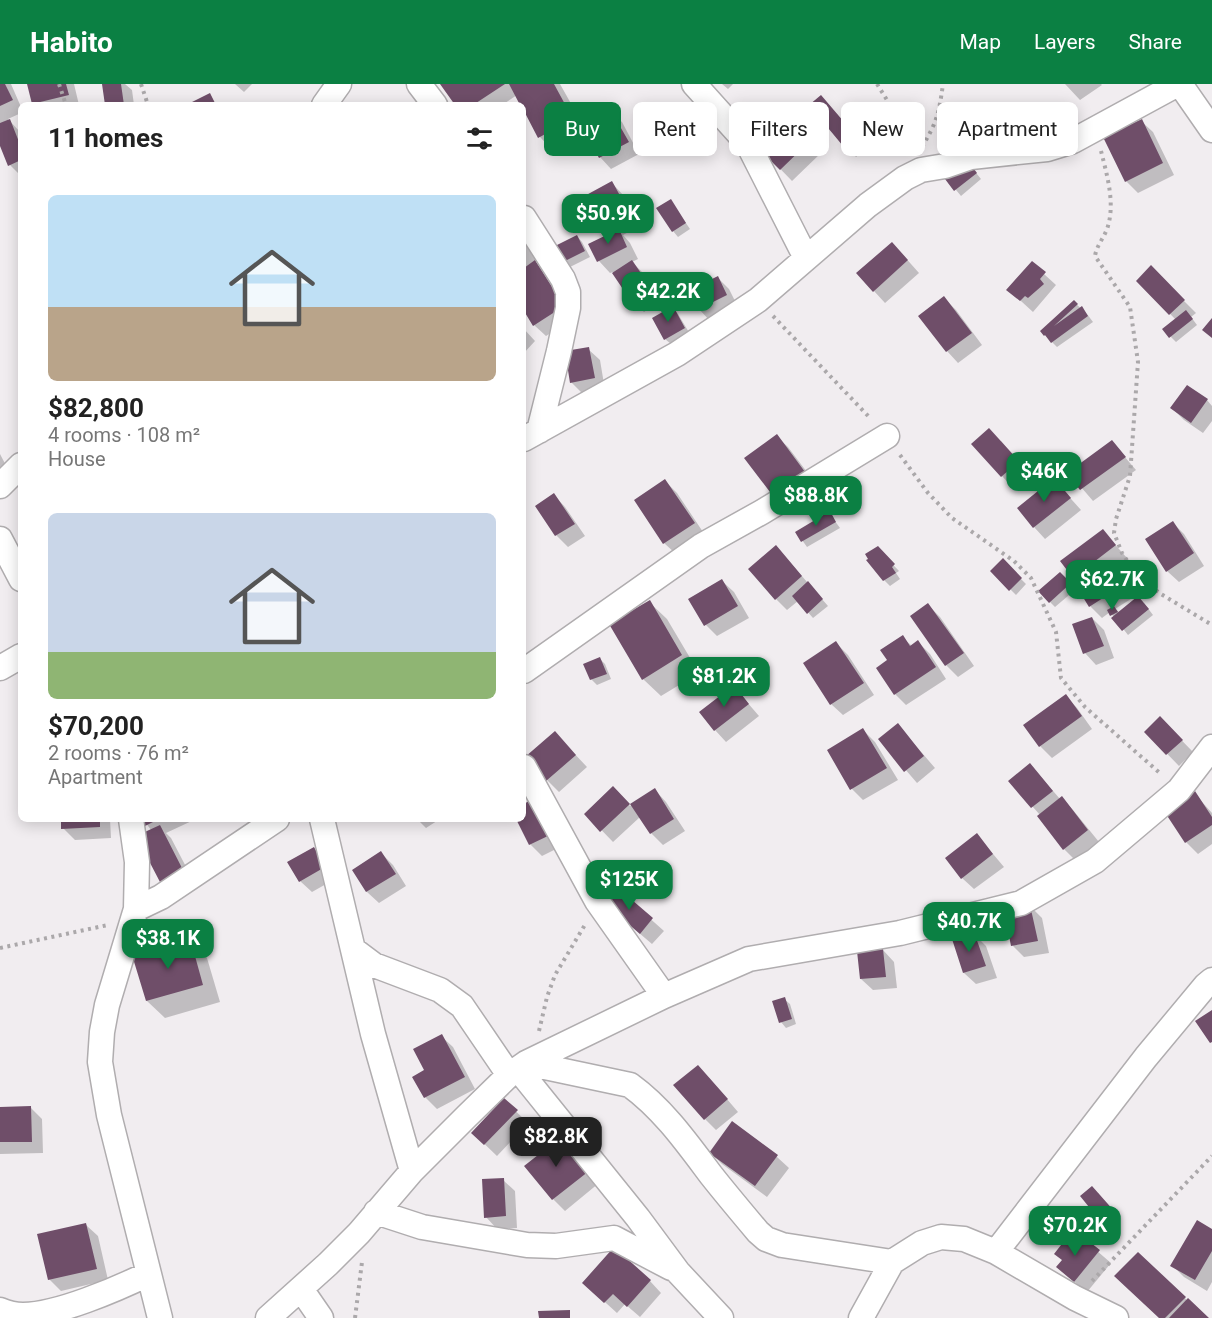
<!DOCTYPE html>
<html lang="en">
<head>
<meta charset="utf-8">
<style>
  :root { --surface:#fff; --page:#f2f2f2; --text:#222; --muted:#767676; --accent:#0b8043 }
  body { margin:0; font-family:Roboto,sans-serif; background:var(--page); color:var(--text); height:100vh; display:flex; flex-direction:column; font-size:22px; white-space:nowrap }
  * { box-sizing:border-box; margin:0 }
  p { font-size:20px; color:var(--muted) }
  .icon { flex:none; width:33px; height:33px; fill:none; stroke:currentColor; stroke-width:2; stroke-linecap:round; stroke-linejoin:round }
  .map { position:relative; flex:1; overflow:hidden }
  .drawer { position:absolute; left:18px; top:18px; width:508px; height:720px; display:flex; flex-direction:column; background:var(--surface); border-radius:9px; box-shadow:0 3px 15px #0003 }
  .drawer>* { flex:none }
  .banner { position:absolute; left:544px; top:18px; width:570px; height:54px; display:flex; gap:12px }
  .price { position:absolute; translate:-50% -51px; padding:0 14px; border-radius:12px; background:var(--accent); color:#fff; font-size:20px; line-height:39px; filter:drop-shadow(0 2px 3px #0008) }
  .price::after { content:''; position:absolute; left:50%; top:36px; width:18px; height:14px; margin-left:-9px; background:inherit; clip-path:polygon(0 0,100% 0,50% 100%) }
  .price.on { background:#222; color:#fff }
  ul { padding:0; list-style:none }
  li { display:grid; align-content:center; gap:12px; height:318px; padding:0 30px }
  li span { display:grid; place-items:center; height:186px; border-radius:9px; color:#555 }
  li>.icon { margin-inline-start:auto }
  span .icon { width:108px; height:108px; fill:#fffc; stroke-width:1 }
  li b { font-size:26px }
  h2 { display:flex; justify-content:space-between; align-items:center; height:72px; padding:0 30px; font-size:26px }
  .chip { padding:0 21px; border-radius:9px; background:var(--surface); box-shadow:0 3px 15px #0003; font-size:21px; line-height:54px }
  .chip.on { background:var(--accent); color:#fff }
  header { display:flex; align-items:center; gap:36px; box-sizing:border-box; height:84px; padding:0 30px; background:var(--accent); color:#fff }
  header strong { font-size:28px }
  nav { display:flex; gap:33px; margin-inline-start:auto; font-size:21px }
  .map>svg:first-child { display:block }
  .shadow { fill:#0003 }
  .building { fill:#6f4e69 }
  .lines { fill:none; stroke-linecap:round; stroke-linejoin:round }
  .minor-casing { stroke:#b0adaf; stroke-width:27 }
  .path { stroke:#aba8aa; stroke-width:4; stroke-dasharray:3 4.5; stroke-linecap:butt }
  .minor { stroke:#fff; stroke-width:24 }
</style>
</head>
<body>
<header>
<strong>Habito</strong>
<nav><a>Map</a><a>Layers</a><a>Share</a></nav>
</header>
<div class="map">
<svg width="1212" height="1234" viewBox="0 0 1212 1234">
  <rect width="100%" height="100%" fill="#f1edf0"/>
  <path class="shadow" d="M0,0H11L21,23V29L8,35L21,49V92L10,81L0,58Z
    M28,0H74L79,21H35Z
    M104,0H125L132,6L134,21H107Z
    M235,0H252L244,8Z
    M442,0H560L583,41L610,27L622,38L639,70L611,85L600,73L589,54L557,71L540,53L517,11L502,21H457Z
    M722,0H733L728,5Z
    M1065,0H1101L1102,1L1080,16Z
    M821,13L866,64L856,73L811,21Z
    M790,36L821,69L792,97L761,65Z
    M1141,37L1153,48L1174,91L1138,109L1126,97Z
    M973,85L981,95L961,112L947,95Z
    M612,99L623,111L640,142L623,151L630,159L638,175L632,178L643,189L662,216L644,228L632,216L613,188L610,189L599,177L605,153L599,147Z
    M671,117L690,145L678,153L673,147Z
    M524,151L542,171L535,178L547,190L575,234L546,252L534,241L524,224Z
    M577,152L582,158L590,173L568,184L562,179Z
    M903,171L919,189L885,219L874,207Z
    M1151,184L1196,229L1191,233L1197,241L1176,258L1164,246L1176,236L1138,197Z
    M1044,190L1056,201L1033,228L1009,206Z
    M717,193L729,205L738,223L710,237L699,225L690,207Z
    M944,214L956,226L982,261L958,279L947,267Z
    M1074,218L1087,230L1093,238L1057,263L1042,248Z
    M673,224L678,230L690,250L671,260L665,255Z
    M524,245L535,257L524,269Z
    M588,265L600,276L605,306L583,310L571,298Z
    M1207,316L1212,322V337L1203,349L1184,336L1172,324Z
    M776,352L788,363L816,400L774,411Z
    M1001,357L1029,390L1013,404L1002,392Z
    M1112,358L1136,386L1093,417L1069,389Z
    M0,370L11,391L0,397Z
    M1054,396L1081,426L1045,455L1034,443Z
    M665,397L677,409L705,451L676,470L664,459Z
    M554,411L565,423L585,452L568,463L556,451L537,422Z
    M829,429L840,444L807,463L797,449Z
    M1173,439L1184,450L1204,482L1179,498L1167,487Z
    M1103,447L1127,474L1119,479L1132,492L1142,508L1115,525L1120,529L1144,519L1153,531L1128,551L1110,528L1102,534L1090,522L1084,503L1074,493Z
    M877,464L899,487L896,489L900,495L890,502L884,496Z
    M787,475L828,522L813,534L798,517L787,526L776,515Z
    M1003,477L1026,500L1016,511L992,487Z
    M1060,490L1075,506L1055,523L1050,518Z
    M722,497L734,508L749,534L717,552L706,541Z
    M649,518L667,535L699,589L661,612L643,595Z
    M928,521L940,533L974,582L958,593L946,581Z
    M1092,534L1104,546L1114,574L1096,581L1085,569Z
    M902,553L912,562L918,558L930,570L946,595L906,621L895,610L889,576Z
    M836,559L848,571L874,611L843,631L831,620Z
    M600,575L605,580L611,595L597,601L591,595Z
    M734,603L759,632L726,658L715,646Z
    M1066,612L1077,624L1092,645L1052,674L1040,662L1025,642Z
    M1160,634L1193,668L1179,682L1146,648Z
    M898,641L935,684L917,699L880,656Z
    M863,646L875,658L898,696L863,716L852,705Z
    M555,649L587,683L559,708L547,696Z
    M1041,693L1060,715L1062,714L1073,726L1099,758L1075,776L1064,765L1040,731L1010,697Z
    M613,704L630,722L655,706L666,718L685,747L663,761L651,749L640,733L613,758L586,730Z
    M1194,709L1212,729V760L1198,770L1186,758Z
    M532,717L560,763L542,772L530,760L518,735H524V722Z
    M62,735H110L111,754L75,756L63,744Z
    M143,735H196L166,749L171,754L194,798L173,809L161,797L151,746Z
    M417,735H440L426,744Z
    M977,751L1004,783L974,805L962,794Z
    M314,765L325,777L335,795L312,808L300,797Z
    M381,769L393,781L406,802L379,819L367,808L354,787Z
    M618,806L664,847L652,860L618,831Z
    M1030,822L1042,834L1049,869L1024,873L1013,862Z
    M974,850L986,862L997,894L976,900L964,889Z
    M189,856L207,874L220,918L165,934L147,917L134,872Z
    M883,866L894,878L897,904L873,906L861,895Z
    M784,915L790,920L796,940L786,944L781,938Z
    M441,952L453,963L475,1005L437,1025L425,1013L426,987Z
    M709,994L738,1028L716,1046L705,1035Z
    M504,1016L528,1039L497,1072L473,1049Z
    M0,1024H31L42,1035L43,1069L0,1070Z
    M732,1040L777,1073L789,1084L767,1113L722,1080L711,1069Z
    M573,1066L599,1099L565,1127L553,1115Z
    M503,1096L515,1107L517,1144L497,1145L486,1133Z
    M1098,1109L1119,1135L1109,1143L1082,1113Z
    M86,1141L98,1152L108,1196L61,1207L49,1195Z
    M1212,1147V1198L1207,1207L1184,1193L1172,1181Z
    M1082,1154L1111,1179L1087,1208L1070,1194L1076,1161Z
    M1138,1170L1188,1217L1207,1234H1160Z
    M650,1197L661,1209L640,1233L625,1220L617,1229L596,1210Z"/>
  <path class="building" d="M0,0H5L13,16L0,22Z
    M27,0H66L69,11L32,20Z
    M102,0H121L124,21H105Z
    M440,0H505L473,21H455Z
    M509,0H554L573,35L538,54L524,27V21H520Z
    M210,9L216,21H186Z
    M821,11L856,52L843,62L809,21Z
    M610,25L629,58L599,74L581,41Z
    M790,34L811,56L780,86L759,65Z
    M10,35L21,63V76L8,82L0,62V39Z
    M1142,35L1163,79L1125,98L1103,53Z
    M968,77L977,89L954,107L945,95Z
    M612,97L630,130L597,148L579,115Z
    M671,115L686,139L672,148L656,124Z
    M619,145L627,163L597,178L588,160Z
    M577,151L585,167L561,179L553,163Z
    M892,158L908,176L873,208L856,189Z
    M535,176L564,222L533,242L524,227V184Z
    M632,176L651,204L631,217L612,189Z
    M1032,177L1046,188L1040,195L1044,200L1028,214L1025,212L1020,217L1006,206Z
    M1151,181L1185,216L1169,231L1136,197Z
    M718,192L727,211L697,226L688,207Z
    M944,212L972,249L946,268L918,232Z
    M1074,216L1078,220L1054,242L1082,222L1088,232L1051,259L1045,251L1044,252L1040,247Z
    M673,222L685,244L664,256L652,234Z
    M1186,226L1193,235L1169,254L1162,245Z
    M1212,234V254L1202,246Z
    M589,263L595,294L570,299L565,267Z
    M1187,301L1208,315L1191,339L1170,324Z
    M989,344L1019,377L1001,393L971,360Z
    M777,350L805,388L773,412L744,374Z
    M1112,356L1126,373L1080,406L1067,389Z
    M1054,394L1071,414L1033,444L1017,424Z
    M665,395L695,439L663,460L634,416Z
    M554,409L575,440L555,452L535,422Z
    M830,427L836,438L801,458L795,448Z
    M1173,437L1194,469L1166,488L1145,455Z
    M1103,445L1116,461L1073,494L1060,477Z
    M776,461L802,492L775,516L748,485Z
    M878,462L895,480L892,483L896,489L883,497L866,476L868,475L865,470Z
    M1003,474L1022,494L1009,507L990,487Z
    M1120,478L1131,496L1089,523L1078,505Z
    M1060,488L1071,499L1049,519L1038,507Z
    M722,495L738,522L704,542L688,515Z
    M808,497L823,515L807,530L792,512Z
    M1138,512L1149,525L1122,547L1111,534Z
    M650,516L682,571L642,596L609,540Z
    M928,519L964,569L945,582L910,532Z
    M1114,522L1118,528L1110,532L1107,526Z
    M1092,533L1104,562L1083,570L1072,540Z
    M903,551L910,562L918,556L936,583L894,611L876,584L887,576L880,566Z
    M836,557L864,599L830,621L803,579Z
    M600,573L607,590L590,596L583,580Z
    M734,601L749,620L714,647L699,628Z
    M1066,610L1082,632L1039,663L1023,641Z
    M1160,632L1183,656L1166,671L1144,648Z
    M898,639L924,672L904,688L878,655Z
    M863,644L887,684L850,706L827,666Z
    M555,647L576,671L546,697L525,673Z
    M1030,679L1053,707L1031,724L1008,697Z
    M613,702L630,720L655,704L674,735L650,750L630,720L600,748L584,730Z
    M1195,707L1212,733V741L1185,759L1164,727Z
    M1062,712L1088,746L1063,766L1037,732Z
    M532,715L550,751L529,761L516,735H524V720Z
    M61,735H100V743L61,745Z
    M141,735H159L145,742Z
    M160,741L183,786L160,798L136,752Z
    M977,749L993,770L961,795L945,774Z
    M314,763L325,783L299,798L287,778Z
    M381,767L396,790L366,808L352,786Z
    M618,804L653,834L640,850L604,819Z
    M1030,821L1038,857L1011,862L1004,826Z
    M974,848L986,882L963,889L952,855Z
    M190,854L203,901L146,917L132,871Z
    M883,865L886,893L860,895L857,867Z
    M785,913L792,935L779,939L772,917Z
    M1212,926V958L1210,959L1195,937Z
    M442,950L465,993L424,1014L412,993L424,986L413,965Z
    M698,981L728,1015L704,1036L673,1001Z
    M504,1014L518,1026L484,1061L471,1049Z
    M31,1022L32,1058H0V1023Z
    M732,1037L778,1071L755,1102L709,1069Z
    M561,1053L589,1087L552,1116L524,1082Z
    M504,1094L506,1132L484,1134L482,1095Z
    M1092,1102L1115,1128L1102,1139L1080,1112Z
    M1197,1136L1212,1145V1167L1195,1196L1170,1182Z
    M86,1139L97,1185L48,1196L37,1150Z
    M1068,1152L1076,1159L1082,1152L1100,1166L1074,1198L1056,1183L1062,1176L1054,1170Z
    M614,1163L651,1196L627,1223L613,1210L604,1219L582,1199Z
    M1138,1168L1186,1213L1165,1234H1159L1114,1192Z
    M1188,1214L1209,1234H1169Z
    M570,1226V1234H539L538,1227Z"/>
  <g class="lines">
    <g class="minor-casing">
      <path id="minor" d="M419,0L435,21
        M694,0L748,60L806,174
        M1180,0L1212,46
        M324,21L339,0
        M524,134L563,195L568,208V224L559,267L539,347
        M524,355L677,270L758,216L868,121L905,94L921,86L945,82L971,73L1047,65L1073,57L1178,0
        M0,402L21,381
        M0,455L21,495
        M0,584L21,572
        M524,587L701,462L762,428L887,352
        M524,683L597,817L664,912
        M131,735L137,778L136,825L107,921L102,948L100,978L109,1031L160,1234
        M322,735L373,950L412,1087
        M136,825L161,813L277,735
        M354,866L374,881L440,906L462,922L509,991
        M526,979L630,1001C663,1025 687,1059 711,1091C726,1110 742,1129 758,1148L766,1155L782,1161L892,1178
        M518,985L638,1134L678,1188L721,1234
        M376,1128L422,1143L527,1161L556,1162L614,1154L671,1184
        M996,1168L1146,973L1206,901L1212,896
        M301,1205L321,1234
        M0,1226C7,1229 15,1231 23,1231C57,1231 117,1205 148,1190
        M268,1234L328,1180L359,1149L412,1087L467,1032L509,991L526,979L664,912L749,875L900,849L1021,819L1095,777L1179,706L1212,663
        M861,1234L892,1178L922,1159L941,1153L964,1155L996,1168L1075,1214L1116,1234"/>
    </g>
    <path class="path" d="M59,0L66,21
      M141,0L148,21
      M877,0L912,56L915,66
      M922,63C937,38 939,29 943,0
      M1101,67C1107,91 1115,118 1108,142C1105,153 1097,160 1095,172L1130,223L1138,278L1130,392L1116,435L1114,449L1122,469L1139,494L1161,510L1212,541
      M773,232L871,335
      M900,371L928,409L952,434L1014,477L1031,494L1056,548L1061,594L1085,623L1162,691
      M0,864L108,841
      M539,947L547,913L555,891L586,839
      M1092,1197L1212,1072
      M355,1234L362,1178"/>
    <use href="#minor" class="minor"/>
  </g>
</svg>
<b class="price" style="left:608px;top:161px">$50.9K</b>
<b class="price" style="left:668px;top:239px">$42.2K</b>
<b class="price" style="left:1044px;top:419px">$46K</b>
<b class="price" style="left:816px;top:443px">$88.8K</b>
<b class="price" style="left:1112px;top:527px">$62.7K</b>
<b class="price" style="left:724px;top:624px">$81.2K</b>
<b class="price" style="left:629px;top:827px">$125K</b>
<b class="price" style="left:969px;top:869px">$40.7K</b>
<b class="price" style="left:168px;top:886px">$38.1K</b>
<b class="price on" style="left:556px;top:1084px">$82.8K</b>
<b class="price" style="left:1075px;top:1173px">$70.2K</b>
<div class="banner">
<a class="chip on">Buy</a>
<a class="chip">Rent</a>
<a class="chip">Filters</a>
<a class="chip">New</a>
<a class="chip">Apartment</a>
</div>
<section class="drawer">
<h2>11 homes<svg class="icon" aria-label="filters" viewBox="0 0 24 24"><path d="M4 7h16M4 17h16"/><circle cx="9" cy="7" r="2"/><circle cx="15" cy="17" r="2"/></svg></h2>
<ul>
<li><span style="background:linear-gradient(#bfe0f5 60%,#b9a48a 0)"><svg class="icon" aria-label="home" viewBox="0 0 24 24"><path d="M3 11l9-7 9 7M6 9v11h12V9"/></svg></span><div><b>$82,800</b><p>4 rooms · 108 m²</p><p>House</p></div></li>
<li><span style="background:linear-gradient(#c9d6e8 75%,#8fb573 0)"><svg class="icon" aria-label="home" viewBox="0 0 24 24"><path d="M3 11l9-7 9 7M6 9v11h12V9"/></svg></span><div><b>$70,200</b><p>2 rooms · 76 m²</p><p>Apartment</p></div></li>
</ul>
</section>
</div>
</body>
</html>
